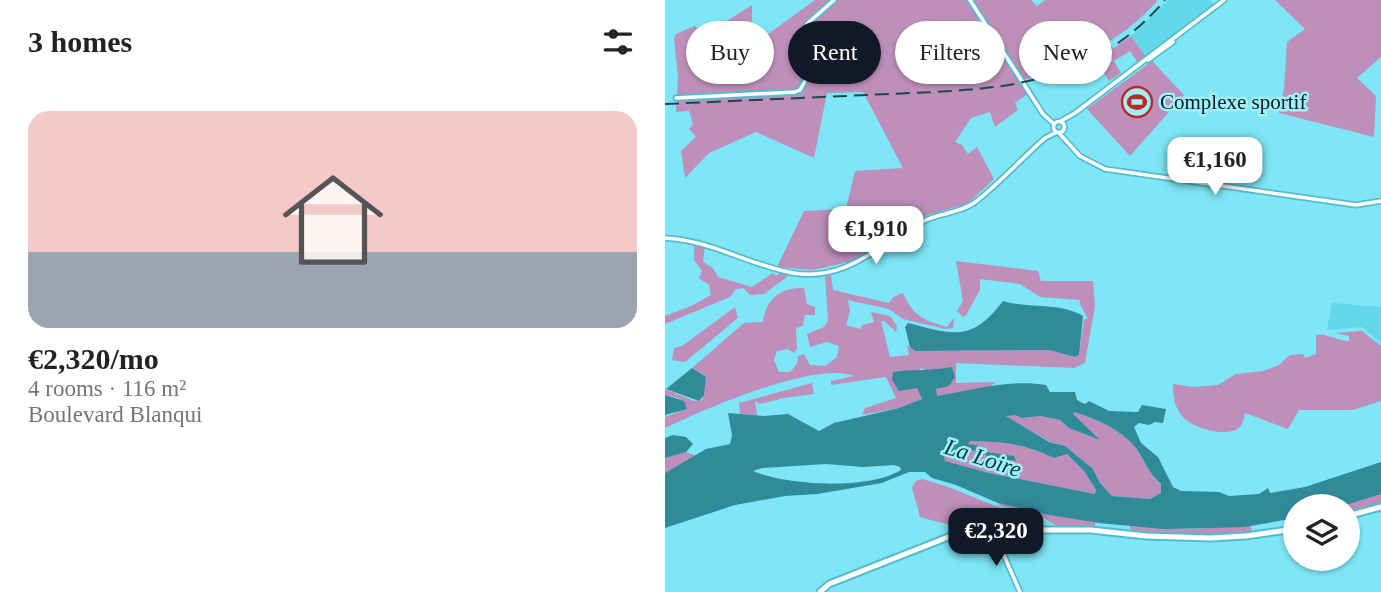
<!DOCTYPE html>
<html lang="en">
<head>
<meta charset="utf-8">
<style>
  :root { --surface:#fff; --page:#f2f2f2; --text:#222; --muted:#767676; --accent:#111827 }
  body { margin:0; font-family:Georgia,serif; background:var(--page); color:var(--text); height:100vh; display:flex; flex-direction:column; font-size:26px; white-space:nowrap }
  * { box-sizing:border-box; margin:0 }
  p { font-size:23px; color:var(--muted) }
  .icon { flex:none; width:38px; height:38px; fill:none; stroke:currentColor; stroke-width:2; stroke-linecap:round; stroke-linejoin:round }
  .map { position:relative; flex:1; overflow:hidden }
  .drawer { display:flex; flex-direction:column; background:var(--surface); width:665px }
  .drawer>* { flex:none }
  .guide { position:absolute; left:21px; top:21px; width:590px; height:63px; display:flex; gap:14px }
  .controls { position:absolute; left:618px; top:494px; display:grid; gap:14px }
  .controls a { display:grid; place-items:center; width:77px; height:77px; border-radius:50%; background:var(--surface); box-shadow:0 2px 5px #0004; font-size:35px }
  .price { position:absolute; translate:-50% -60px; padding:0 16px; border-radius:14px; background:#fff; color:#222; font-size:23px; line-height:46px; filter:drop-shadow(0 2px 4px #0008) }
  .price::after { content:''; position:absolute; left:50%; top:42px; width:21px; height:16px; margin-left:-10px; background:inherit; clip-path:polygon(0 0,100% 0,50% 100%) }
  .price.selected { background:var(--accent); color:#fff }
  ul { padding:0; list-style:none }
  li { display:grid; align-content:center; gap:14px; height:371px; padding:0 28px }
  li span { display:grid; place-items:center; height:217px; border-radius:21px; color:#555 }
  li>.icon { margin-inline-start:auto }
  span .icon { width:126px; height:126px; fill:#fffc; stroke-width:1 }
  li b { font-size:30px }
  h2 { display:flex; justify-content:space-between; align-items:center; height:84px; padding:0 28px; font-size:30px }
  .tag { padding:0 24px; border-radius:32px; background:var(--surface); box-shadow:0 2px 5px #0004; font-size:24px; line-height:63px }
  .tag.selected { background:var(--accent); color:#fff }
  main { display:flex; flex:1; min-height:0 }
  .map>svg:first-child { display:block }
  .built { fill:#63d8eb }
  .green { fill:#bd8fba }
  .water { fill:#308a98; fill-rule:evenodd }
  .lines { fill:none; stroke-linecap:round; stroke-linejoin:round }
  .minor-casing { stroke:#53bdcd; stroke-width:7 }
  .major-casing { stroke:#53bdcd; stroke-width:9 }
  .minor { stroke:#fff; stroke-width:3.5 }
  .major { stroke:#fff; stroke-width:5 }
  .rail { stroke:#1e464c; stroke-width:2; stroke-dasharray:14 7; stroke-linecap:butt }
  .labels { text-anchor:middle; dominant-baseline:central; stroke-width:5; stroke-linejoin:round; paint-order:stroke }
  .poi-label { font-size:21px; fill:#041b1e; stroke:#a0f0fd; text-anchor:start }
  .water-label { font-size:23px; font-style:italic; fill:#003840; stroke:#a0f0fd }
</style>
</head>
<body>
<main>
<section class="drawer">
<h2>3 homes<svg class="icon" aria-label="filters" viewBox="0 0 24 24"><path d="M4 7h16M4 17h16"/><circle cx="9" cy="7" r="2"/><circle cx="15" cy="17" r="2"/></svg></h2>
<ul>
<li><span style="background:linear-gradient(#f6c9c9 65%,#9aa5b1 0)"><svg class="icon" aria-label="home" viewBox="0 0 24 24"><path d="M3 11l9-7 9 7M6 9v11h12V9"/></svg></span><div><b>€2,320/mo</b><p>4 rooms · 116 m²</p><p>Boulevard Blanqui</p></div></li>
</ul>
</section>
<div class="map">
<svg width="716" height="592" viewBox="0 0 716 592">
  <rect width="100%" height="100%" fill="#7ee6f6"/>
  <path class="built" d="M503,0H545L549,5L481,57L466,36Z
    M667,303L716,307V343L697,327L662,330Z"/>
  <path class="green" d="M150,0H366L372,6L380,0H493C456,43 408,62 356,81L363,94L350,103L353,110L330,127L325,112L306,118L290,142L297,145L303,154L312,147L329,179L302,204L262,215L188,261L148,270L112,267L139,211L181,209L190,171L238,168L198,92L162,93L149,158L91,132L44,153L20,178L16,151L31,137L24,129L28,124L24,111L11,112L13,77L9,39L11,34L30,26L38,36L87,5V30L95,40Z
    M610,0H716V57L692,78L711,96L709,137L614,113L619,88L622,42L640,29Z
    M466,36L481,57L473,63L465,51L449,61L456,73L444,81L436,69L448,61L443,52Z
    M487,61L519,95L465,156L422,109Z
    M29,245H40L38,262L48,268L53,277L87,287L108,273L111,276L117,272L123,276L99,294L85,295L78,288L71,289L65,297L0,324V316L26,306L46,295L44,285L34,278L37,271L29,260Z
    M291,261L373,271L376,281H428L430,306L420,363L409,368L291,363V383L331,382L325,387L272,396L264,371L255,368L253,388L257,399L234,408L197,415L200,408L231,398L221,377L166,385V381L189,376C151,360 37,410 0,428V417L21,409L13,398L0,395V389L29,401L37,400L41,377L27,368L79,323L98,322C101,298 116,287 139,288L142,304L150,307V315H140L138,326L131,328L132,349L129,353L123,349L112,351L109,360L114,372H125L132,364L133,356L139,354L145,365L160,366L172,357L174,346L162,342L145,347L142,334L159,327L163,321L160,275L166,274L168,290L224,303L228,297L238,293C248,316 258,320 282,327L289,318L288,328L281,329L238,319L224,309L183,300L185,311L181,325L195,329L197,325L209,322L206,312L225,316L232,326L231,332L219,321H216L225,357L244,355L242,345L250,351L384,350L410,357L414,355L419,319H423L415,304V300L375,297L355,284L315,279V290L301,315L298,317L292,311L298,301Z
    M70,307L73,318L20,362L7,360L9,348L17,346Z
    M697,331L716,346V401L688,410H634L623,429L580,413C579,416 579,420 577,424C568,441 526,428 517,416C509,406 508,396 508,384L529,387L553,385L571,374L598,371L614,365L625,355L638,354L640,358L651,354V335C663,333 672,341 684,341V336L670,333Z
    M147,383L149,394L119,398L95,404L90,401L92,415L75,414L74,403Z
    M409,412C432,420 455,428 471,448C480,461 484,474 496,485V493L485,499L447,496L435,483L428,469L400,446L385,442L339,415H350L357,418L376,416L395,420L404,428L433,439L407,414Z
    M305,441C341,442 356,443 389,458L402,454L419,471L431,490L430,494L324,473L280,461L279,455L288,452L302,455V449L315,451L323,457L349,456L322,452L314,446L302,444Z
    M21,452L31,456L0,473V458Z
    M257,479C289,487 314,501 345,511L350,527C318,532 286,526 255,517L247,487L251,481Z
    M716,494V504L683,514L682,506H678Z
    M333,503L384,515L430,522V528L393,527L373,514L336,506Z
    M465,526L524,529L586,526L587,533L539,535L474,533L465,532Z"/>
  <path class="water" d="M338,301C364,309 394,302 418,316L414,355L410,357L384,350L250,351L245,347L240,327L243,323C289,335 307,342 338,301Z
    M287,367L290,377L284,386L271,389L272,396C309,390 344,379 381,385L385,392H410L412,400L420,404L424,401L444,411L473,412L477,405L501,409L498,423L490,422L484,425L474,423L469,427L476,443L493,457L508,487L516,491L554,492L564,496L594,494L603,488L605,493L640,487L716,462V494L678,506H630V518L580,527L550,528L498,529L434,523L384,515L333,503L291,485L267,478L260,472H244L217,483L152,494L120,496L70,505L0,528V473L41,449L65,444L67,435L63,413L99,416L123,414L154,431L169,423L234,408L257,399L252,388L234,391L227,380L228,372C249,369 267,371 287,367ZM409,412C432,419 455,429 471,448C480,461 484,474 496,484V493L485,499L447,496L435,483L428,469L400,446L384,442L341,416L350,415L357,418L376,416L395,420L404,428L435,440L408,414ZM305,441C341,442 356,443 389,458L402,454L419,471L431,490L430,494L324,473L280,461L279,455L288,452L302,455L305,453L303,450L315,451L323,457L351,461L349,456L322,452L315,446L303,444ZM161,464L198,467L229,465L235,467L236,470C204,490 122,486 88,471L97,468Z
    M27,368L41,377L39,395L34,401L1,389Z
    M0,395L19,401L22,409L0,415Z
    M8,435L21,437L28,444L21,452L0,458V438Z"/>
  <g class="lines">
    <g class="minor-casing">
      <path id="minor" d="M305,0L378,114L389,124
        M483,60L508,42
        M11,98L130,92L135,90L140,81L142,24L169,0
        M396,121L410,113L559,0
        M388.5 127a5.5 5.5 0 1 1 11 0a5.5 5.5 0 1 1-11 0Z
        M394,133L415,156L440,169L691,205L716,201
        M0,238C45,240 84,265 128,273C183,282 215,243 259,221C274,213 295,213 309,203C334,184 356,159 380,138L392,132
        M330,535L355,592"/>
    </g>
    <g class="major-casing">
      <path id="major" d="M682,516L716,507
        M155,592L164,584L296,532L330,535L372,530H426L481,536L545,538L581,536L630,529"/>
    </g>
    <use href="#minor" class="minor"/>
    <use href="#major" class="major"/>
    <path class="rail" d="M0,104C67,101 135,98 202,95C315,89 418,96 500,0"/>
  </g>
  <defs>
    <g id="stadium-ring" transform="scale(1.575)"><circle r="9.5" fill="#a0f0fd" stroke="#b92b21" stroke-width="1.5"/><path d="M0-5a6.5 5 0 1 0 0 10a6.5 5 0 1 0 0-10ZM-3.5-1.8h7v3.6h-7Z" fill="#b92b21"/></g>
  </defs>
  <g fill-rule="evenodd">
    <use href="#stadium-ring" x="472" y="102"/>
  </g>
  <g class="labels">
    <g class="poi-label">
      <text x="495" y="102">Complexe sportif</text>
    </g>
    <g class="water-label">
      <text transform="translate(318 458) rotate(18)">La Loire</text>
    </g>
  </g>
</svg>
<div class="controls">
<a><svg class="icon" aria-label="layers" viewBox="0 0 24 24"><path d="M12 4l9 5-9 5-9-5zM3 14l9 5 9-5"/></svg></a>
</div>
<b class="price" style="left:550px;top:197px">€1,160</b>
<b class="price" style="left:211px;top:266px">€1,910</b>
<b class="price selected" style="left:331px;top:568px">€2,320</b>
<div class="guide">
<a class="tag">Buy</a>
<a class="tag selected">Rent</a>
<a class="tag">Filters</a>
<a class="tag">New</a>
</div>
</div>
</main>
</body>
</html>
